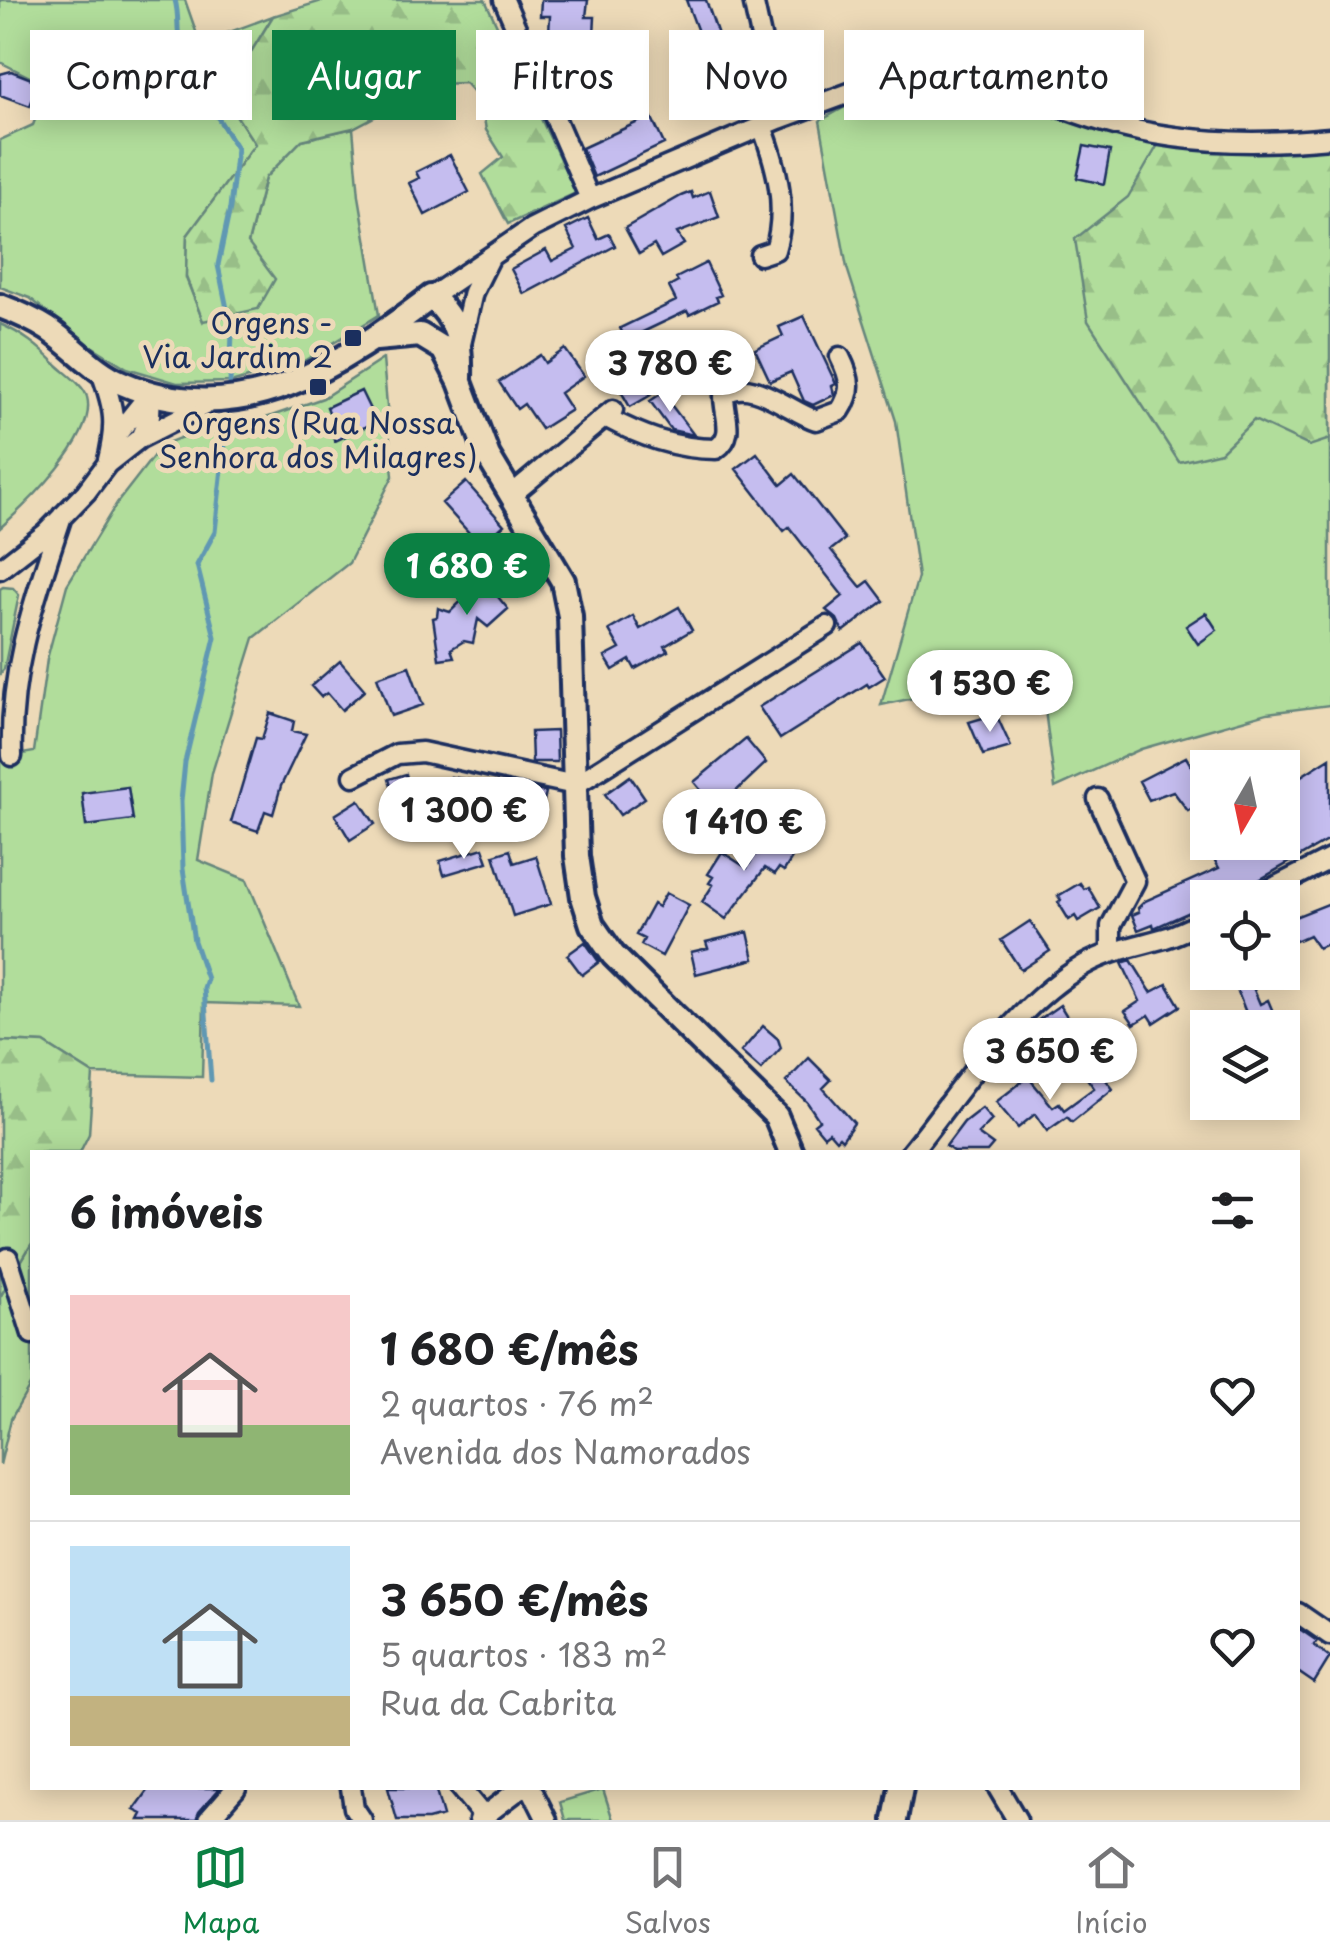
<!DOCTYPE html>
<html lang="pt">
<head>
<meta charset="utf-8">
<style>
  :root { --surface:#fff; --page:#f2f2f2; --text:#202124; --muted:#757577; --line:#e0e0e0; --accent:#0b8043 }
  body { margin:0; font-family:"Playpen Sans",sans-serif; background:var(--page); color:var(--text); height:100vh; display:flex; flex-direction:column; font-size:38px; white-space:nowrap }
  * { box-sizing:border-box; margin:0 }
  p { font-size:32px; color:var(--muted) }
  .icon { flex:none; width:55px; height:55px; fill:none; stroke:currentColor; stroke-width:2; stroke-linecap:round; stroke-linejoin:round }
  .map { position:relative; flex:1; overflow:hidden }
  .drawer { position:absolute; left:30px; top:1150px; width:1270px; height:640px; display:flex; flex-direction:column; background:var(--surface); border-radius:0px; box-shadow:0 5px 25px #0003 }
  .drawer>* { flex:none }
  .hud { position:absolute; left:30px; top:30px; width:1270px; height:90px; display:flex; gap:20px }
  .needle { width:65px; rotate:189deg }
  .tools { position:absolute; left:1190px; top:750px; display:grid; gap:20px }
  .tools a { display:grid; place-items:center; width:110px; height:110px; border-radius:0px; background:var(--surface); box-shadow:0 5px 25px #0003; font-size:50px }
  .price { position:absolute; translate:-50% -85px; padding:0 22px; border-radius:35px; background:#fff; color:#222; font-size:32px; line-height:65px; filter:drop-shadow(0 2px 5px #0008) }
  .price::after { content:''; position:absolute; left:50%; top:60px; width:30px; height:22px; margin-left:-15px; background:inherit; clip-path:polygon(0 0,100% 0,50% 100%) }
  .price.current { background:var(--accent); color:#fff }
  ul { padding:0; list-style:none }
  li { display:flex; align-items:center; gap:30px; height:250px; padding:0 40px }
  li+li { border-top:2px solid var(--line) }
  li span { display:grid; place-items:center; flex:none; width:280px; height:200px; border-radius:0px; color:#555 }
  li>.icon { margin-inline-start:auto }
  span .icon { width:120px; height:120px; fill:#fffc; stroke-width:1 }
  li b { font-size:42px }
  h2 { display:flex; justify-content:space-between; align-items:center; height:120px; padding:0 40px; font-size:42px }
  .tag { padding:0 35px; border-radius:0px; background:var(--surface); box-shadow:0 5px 25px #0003; font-size:35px; line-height:90px }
  .tag.current { background:var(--accent); color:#fff }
  .tabs { display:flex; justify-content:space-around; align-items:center; height:140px; border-top:2px solid var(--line); background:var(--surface); font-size:28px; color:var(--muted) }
  .tabs a { display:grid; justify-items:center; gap:5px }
  .tabs .current { color:var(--accent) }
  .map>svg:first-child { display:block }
  .grass { fill:#b1dd9b; stroke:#66867c; stroke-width:2.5 }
  .forest { fill:url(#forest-firs); stroke:#66867c; stroke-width:2.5 }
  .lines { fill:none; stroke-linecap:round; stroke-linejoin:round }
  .stream { stroke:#6098b3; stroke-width:5 }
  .building { fill:#c5bdef; stroke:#1b2f5e; stroke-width:2.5 }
  .minor-casing { stroke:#1b2f5e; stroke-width:25 }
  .tertiary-casing { stroke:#1b2f5e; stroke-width:30 }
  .minor { stroke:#eddab8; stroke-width:18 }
  .tertiary { stroke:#eddab8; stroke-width:22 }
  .poi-dot { fill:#1b2f5e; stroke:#eddab8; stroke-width:4 }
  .labels { text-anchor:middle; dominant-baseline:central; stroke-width:10; stroke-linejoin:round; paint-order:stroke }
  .poi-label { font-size:30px; fill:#1b2f5e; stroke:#eddab8; text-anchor:end }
</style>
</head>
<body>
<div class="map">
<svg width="1330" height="1820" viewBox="0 0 1330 1820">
  <defs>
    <pattern id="forest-firs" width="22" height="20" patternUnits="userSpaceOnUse" patternTransform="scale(2.5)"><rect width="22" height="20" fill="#b1dd9b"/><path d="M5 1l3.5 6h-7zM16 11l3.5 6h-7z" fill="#98be88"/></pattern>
  </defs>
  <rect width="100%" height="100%" fill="#eddab8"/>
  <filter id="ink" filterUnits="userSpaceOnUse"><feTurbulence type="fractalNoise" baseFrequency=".01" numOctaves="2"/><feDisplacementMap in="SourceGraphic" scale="20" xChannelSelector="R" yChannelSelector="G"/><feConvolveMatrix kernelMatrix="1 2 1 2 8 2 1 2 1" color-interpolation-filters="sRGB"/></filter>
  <g filter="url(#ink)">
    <path class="grass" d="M0,0H185L200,43L273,16L248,57L225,83L234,112L255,144L187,236L186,278L203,321L248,244L265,178L302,140L353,128L359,196L379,315L299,364L234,382L177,383L127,368L77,337L30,298L0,287V140L33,125L48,86L0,62Z
      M919,80C974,85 1021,107 1073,122C1135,141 1197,148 1262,150C1285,150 1307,152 1330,147V705L1267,713L1141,749L1055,788L1040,671L881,705L918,577L896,421L847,268L820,121L852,103Z
      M0,324C23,334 38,346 56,364C65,373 84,385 87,397C98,437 27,504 0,528Z
      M383,359L393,476L349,563L254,638L212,773L198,860L247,880L299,1006L204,1003L202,1077L93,1074L44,1043L0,1041V758L34,752L47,659L67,585L117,503L162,445L200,430L246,425L323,398Z
      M3,587L13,588L19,595L4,669L0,674V589Z
      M32,1243V1382L11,1419L0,1465V1297Z
      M603,1789L613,1820H565L560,1802Z"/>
    <path class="forest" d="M325,0H485L576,193L508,224L482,174L503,157L486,130L481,101L465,83L437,84L353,128L302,140L265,178L248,243L275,279L258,309L203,321L186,277L187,236L255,144L234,112L225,83L248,57L273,16Z
      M1159,143C1214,149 1276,158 1330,147V439L1309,446L1254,420L1221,452L1179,462L1088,321L1075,239L1128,197Z
      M0,1041L44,1043L93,1074L89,1134L80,1152H32V1243L0,1297Z"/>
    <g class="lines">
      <path class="stream" d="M175,0C179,14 177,27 179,40C184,63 223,127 237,148L230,208L218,265L232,333L230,383
        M211,1080L204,988L207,979L194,941L183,869L181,801L185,762L215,637L197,565L215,532L228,413"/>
    </g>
    <path class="building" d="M541,0H588L586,17H595L594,35L601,36L600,54L608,55L607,72L565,73L567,51L557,50L558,34L549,33L550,16H540Z
      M686,0H706L743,107L728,112Z
      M11,71L39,82L30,106L0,95V74Z
      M651,116L664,144L594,177L582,148Z
      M1084,146L1110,151L1104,184L1077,178Z
      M450,155L469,192L425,215L409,183L419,178L416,172Z
      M710,191L719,217L677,233L684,244L661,257L654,245L639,254L625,228L681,196L691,192L693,198Z
      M588,218L598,239L609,234L615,246L524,294L511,269L546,250L552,261L576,249L566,229Z
      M706,263L721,295L716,297L718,301L689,315L687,311L626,340L620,328L676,301L669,287L678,282L676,278Z
      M804,316L836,384L832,386L834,395L813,405L804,401L791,372L770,381L755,349L783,336L779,327Z
      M565,349L584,376L560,393L571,410L541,429L524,404L517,409L499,382L540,355L545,363Z
      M616,356L651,395L630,407L619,388L622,385L607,366Z
      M361,391L376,422L335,441L326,422L332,420L327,407Z
      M662,393L694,435L671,430L650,401Z
      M757,453L781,485L794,474L845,539L831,550L861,587L869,581L884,601L843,632L837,619L826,610L843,596L789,527L784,531L736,469Z
      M466,482L504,525L481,546L442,503Z
      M487,576L499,589L494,592L508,609L488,627L478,619L473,643L464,641L451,649L454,657L439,659L433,618L437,617L438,608L450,612Z
      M679,607L692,630L665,646L668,651L635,669L630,660L613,670L605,657L620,649L609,630L633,616L640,629Z
      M1206,613L1217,630L1198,644L1186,626Z
      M862,643L885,677L869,687L867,684L780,739L759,707Z
      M340,661L365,690L342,710L327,693L321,697L311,686Z
      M409,666L423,705L391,716L377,677Z
      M270,713L294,721L292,731L306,734L281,786L273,814L265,811L258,831L231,822L256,738L262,739Z
      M996,714L1011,747L983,755L969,722Z
      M556,731L557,762H532L531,732Z
      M746,739L766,763L730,797L727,794L713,805L694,782Z
      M1186,757L1208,793V824L1195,806L1188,811L1173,791L1149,800L1139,781Z
      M1330,758V839L1247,887L1235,898H1208V904L1154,928L1153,924L1138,930L1132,915L1139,912L1138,908L1145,901L1219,868L1210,852L1226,842H1282V788Z
      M406,774L411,793L394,797L389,779Z
      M630,776L645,798L620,815L605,794Z
      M451,777L546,792L543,805L489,794L486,816L457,812L458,807L447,806Z
      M128,787L133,820L86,826L82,793Z
      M359,800L375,824L350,840L335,815Z
      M768,833L797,850L784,871L779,868L775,874L765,868L726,919L702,902L713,885L709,883L713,877L708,874L722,852L747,868Z
      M483,848L488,862L444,875L440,861Z
      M510,850L514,863L536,856L551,904L513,916L494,855Z
      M1080,883L1084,889L1088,887L1100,908L1078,921L1075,916L1069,920L1058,902L1061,900L1058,896Z
      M666,893L689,905L662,956L641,945L644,939L636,935L653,904L658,907Z
      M1330,903V943L1318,948L1309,935L1282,947V922Z
      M1030,921L1050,951L1021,970L1001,940Z
      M748,932L754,959L696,974L691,952L708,948L706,942Z
      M585,942L599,962L582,975L567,955Z
      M1131,960L1151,992L1167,984L1180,1006L1154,1023L1149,1015L1134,1024L1125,1011L1140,1001L1122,963Z
      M1249,978L1260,1004L1268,1000L1276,1019L1255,1028H1252L1235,985Z
      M1060,1005L1071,1023L1050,1038L1056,1047L1046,1054L1027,1028Z
      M763,1026L778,1039L781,1048L761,1070L741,1052Z
      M809,1058L831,1080L823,1088L854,1123L842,1140L839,1137L836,1140L829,1132L824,1136L814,1124L819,1120L807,1102L786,1082Z
      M1097,1068L1113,1089L1072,1122L1067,1117L1047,1131L1035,1114L1018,1128L996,1102L1028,1077L1053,1107L1059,1103L1064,1110L1094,1088L1086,1077Z
      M982,1108L992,1120L978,1134L993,1145L987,1152H954L946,1146L964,1122Z
      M1298,1628L1317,1641L1314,1645L1330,1657L1314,1683L1298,1672Z
      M150,1788H220L199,1812L196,1820H139L142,1814L134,1810Z
      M388,1788H435L443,1816L428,1820H397Z"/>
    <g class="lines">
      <g class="minor-casing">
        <path id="minor" d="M504,0L590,199
          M753,0L779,119
          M760,255L775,250C788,207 777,167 762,126
          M431,297L532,228L590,199L779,119L912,70L929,67L954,70C1006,85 1056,108 1108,123C1178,144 1257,145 1330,138
          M461,344L473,292L491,256
          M101,372C115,410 117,425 107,464
          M605,417C641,436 675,449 716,449C736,435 724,417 724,395C749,374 790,412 816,420L840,411C853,391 851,379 840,357
          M114,438L151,392
          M140,438L215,400
          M510,496L613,410
          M0,569L46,533L86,492L107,464L140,438L150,415L151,392
          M12,756C9,668 35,598 62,516
          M354,776L397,754L422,752L575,785L827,626
          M1098,799L1135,881L1111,926V953
          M1253,898L1330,859
          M911,1152C963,1088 1011,1008 1084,965C1108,951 1137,946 1165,938C1179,934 1193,926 1208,920
          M8,1258L32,1334
          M1298,1613L1330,1635
          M351,1788L354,1808L362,1820
          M460,1788L484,1817
          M531,1788L547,1820
          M998,1788L1017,1820
          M208,1820L236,1788
          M479,1820L521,1788"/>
      </g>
      <g class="tertiary-casing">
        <path id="tertiary" d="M431,297C459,321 461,342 460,378
          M0,306C16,312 34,320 48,329C74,346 93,371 122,383C240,434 341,365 431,297
          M376,339L420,335L443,349L460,382L488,456L563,581L570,616L577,856L583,897L592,925L613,955L776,1116L791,1152
          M895,1820L901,1788"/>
      </g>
      <use href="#minor" class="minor"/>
      <use href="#tertiary" class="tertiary"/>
    </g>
  </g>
  <g class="poi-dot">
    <rect x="343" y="328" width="20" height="20" rx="5"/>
    <rect x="308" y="377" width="20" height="20" rx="5"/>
  </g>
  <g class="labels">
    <g class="poi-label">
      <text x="333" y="321">Orgens -<tspan x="333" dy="34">Via Jardim 2</tspan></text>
      <text x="318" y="421" text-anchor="middle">Orgens (Rua Nossa<tspan x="318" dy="34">Senhora dos Milagres)</tspan></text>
    </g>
  </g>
</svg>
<div class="tools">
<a><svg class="needle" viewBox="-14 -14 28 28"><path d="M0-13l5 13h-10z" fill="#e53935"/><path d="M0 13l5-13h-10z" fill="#757577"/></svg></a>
<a><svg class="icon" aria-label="locate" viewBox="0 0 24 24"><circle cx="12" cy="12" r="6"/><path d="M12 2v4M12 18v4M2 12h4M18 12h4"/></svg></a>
<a><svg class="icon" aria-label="layers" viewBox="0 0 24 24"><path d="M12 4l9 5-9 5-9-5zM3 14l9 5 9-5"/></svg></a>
</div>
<b class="price" style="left:670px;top:415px">3 780 €</b>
<b class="price current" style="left:467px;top:618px">1 680 €</b>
<b class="price" style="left:990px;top:735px">1 530 €</b>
<b class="price" style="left:464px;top:862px">1 300 €</b>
<b class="price" style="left:744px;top:874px">1 410 €</b>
<b class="price" style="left:1050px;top:1103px">3 650 €</b>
<div class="hud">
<a class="tag">Comprar</a>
<a class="tag current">Alugar</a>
<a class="tag">Filtros</a>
<a class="tag">Novo</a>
<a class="tag">Apartamento</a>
</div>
<section class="drawer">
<h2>6 imóveis<svg class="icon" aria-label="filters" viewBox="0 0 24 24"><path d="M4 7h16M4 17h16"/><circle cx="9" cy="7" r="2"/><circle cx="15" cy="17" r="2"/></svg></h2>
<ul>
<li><span style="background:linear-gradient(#f6c9c9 65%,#8fb573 0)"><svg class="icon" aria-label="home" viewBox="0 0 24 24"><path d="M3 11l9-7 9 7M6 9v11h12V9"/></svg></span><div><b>1 680 €/mês</b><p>2 quartos · 76 m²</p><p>Avenida dos Namorados</p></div><svg class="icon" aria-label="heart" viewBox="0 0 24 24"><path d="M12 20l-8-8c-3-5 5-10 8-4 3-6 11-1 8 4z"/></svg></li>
<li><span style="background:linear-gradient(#bfe0f5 75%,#c2b280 0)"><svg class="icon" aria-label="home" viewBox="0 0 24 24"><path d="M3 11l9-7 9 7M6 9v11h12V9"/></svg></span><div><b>3 650 €/mês</b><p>5 quartos · 183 m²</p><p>Rua da Cabrita</p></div><svg class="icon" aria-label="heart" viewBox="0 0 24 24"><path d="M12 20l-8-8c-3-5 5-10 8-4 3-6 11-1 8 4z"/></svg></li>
</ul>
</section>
</div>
<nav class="tabs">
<a class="current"><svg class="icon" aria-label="map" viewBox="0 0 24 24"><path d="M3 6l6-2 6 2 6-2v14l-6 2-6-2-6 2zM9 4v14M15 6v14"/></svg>Mapa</a>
<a><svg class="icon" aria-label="saved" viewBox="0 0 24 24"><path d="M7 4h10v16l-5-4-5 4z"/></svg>Salvos</a>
<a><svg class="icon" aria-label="home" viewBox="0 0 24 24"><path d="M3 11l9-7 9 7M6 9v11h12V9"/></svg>Início</a>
</nav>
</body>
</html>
